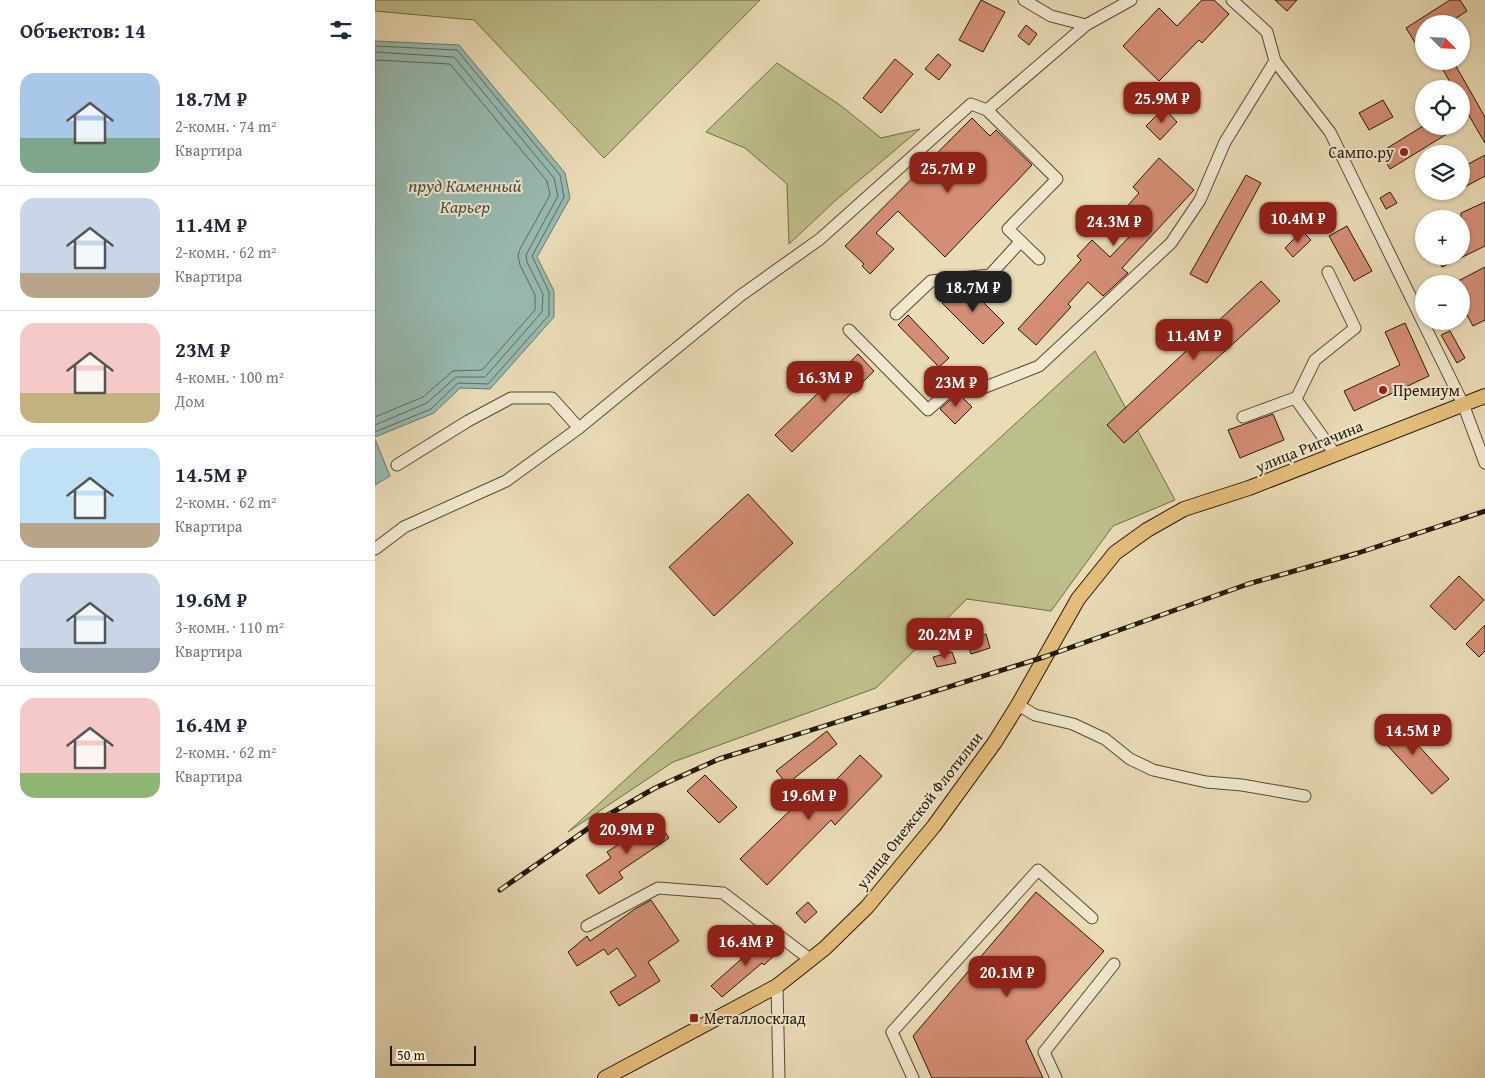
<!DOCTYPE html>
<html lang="ru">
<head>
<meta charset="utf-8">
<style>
  :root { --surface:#fff; --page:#f2f2f3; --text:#1f2937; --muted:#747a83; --line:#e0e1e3; --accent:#8f2418 }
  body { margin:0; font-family:"Gentium Book Plus",serif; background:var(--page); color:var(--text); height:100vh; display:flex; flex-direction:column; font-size:19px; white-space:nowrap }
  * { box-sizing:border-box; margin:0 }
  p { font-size:16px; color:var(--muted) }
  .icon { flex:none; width:28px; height:28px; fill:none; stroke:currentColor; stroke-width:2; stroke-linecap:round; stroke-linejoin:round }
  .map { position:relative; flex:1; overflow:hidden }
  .sheet { display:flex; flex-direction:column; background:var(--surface); width:375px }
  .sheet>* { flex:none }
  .needle { width:32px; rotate:114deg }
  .controls { position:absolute; left:1040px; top:15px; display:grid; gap:10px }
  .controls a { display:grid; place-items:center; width:55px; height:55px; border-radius:50%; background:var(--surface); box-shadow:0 1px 4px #0004; font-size:25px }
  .scale { position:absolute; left:15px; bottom:12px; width:86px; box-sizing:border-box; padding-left:5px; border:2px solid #251805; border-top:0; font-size:14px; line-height:18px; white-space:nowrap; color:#251805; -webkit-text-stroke:4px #f1e8d0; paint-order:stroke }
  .price { position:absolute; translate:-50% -42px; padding:0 11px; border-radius:10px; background:var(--accent); color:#fff; font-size:16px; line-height:32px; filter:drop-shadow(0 1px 2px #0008) }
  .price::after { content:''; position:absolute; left:50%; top:30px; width:15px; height:11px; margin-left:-8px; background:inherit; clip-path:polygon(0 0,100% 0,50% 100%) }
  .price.on { background:#222; color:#fff }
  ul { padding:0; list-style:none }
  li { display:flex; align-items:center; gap:15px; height:125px; padding:0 20px }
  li+li { border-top:1px solid var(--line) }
  li span { display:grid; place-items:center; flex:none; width:140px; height:100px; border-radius:15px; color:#555 }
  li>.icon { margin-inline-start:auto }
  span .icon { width:60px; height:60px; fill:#fffc; stroke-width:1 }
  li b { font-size:21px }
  h2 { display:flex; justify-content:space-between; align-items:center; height:60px; padding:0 20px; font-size:21px }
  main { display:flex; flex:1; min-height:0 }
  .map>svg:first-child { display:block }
  .green { fill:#bdbf8a; stroke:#716c48 }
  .water { fill:#98bbb2; stroke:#6a7a6d }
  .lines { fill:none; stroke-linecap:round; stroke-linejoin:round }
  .shore { stroke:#5e6a5c; stroke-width:1 }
  .building { fill:#d58e76; stroke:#251805 }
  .minor-casing { stroke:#564932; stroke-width:13 }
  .major-casing { stroke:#251805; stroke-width:16 }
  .minor { stroke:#f1e8d0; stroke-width:11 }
  .major { stroke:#e5be7c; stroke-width:14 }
  .rail-casing { stroke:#251805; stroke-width:5 }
  .rail { stroke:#f1e8d0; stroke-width:3; stroke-dasharray:9; stroke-linecap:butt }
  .poi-dot { fill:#8f2418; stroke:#f1e8d0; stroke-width:2 }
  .labels { text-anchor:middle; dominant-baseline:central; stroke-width:4; stroke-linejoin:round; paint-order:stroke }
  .poi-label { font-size:16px; fill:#251805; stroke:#f1e8d0; text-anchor:start }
  .street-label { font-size:16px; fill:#251805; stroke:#f1e8d0 }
  .water-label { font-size:18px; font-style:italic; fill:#4d5142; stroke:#f1e8d0 }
</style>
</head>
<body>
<main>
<section class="sheet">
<h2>Объектов: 14<svg class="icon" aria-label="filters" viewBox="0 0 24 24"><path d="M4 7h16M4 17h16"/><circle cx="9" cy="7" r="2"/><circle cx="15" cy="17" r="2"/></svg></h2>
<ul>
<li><span style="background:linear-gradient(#a9c7e8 65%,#7fa58c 0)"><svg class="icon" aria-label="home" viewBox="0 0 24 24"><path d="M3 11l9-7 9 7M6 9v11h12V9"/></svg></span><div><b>18.7M ₽</b><p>2-комн. · 74 m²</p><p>Квартира</p></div></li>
<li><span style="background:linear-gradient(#c9d6e8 75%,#b9a48a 0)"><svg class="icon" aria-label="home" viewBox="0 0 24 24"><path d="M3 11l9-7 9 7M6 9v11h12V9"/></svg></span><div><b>11.4M ₽</b><p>2-комн. · 62 m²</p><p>Квартира</p></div></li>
<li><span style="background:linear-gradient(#f6c9c9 70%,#c2b280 0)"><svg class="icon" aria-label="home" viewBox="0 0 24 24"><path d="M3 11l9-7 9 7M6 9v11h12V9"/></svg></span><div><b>23M ₽</b><p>4-комн. · 100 m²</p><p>Дом</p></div></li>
<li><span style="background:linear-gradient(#bfe0f5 75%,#b9a48a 0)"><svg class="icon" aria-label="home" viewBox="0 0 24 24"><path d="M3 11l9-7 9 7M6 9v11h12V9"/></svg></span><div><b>14.5M ₽</b><p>2-комн. · 62 m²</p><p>Квартира</p></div></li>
<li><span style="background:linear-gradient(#c9d6e8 75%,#9aa5b1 0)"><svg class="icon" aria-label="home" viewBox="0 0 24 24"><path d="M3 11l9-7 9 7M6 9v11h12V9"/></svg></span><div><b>19.6M ₽</b><p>3-комн. · 110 m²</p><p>Квартира</p></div></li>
<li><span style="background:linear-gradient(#f6c9c9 75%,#8fb573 0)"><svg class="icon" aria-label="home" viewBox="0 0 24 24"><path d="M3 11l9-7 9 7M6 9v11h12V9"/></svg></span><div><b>16.4M ₽</b><p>2-комн. · 62 m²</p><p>Квартира</p></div></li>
</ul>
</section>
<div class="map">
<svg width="1110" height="1078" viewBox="0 0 1110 1078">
  <rect width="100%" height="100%" fill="#eadcb7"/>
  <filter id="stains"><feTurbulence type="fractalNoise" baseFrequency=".004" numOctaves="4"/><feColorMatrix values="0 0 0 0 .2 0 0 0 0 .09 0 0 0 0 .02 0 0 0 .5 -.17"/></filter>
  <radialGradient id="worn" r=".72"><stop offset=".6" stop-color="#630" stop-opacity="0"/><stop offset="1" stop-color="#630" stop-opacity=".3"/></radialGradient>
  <path class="green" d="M0,0H385L229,158L99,20L0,11Z
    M402,63L465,105L506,138L545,129L461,200L414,244L412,184L370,148L331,132Z
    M720,351L800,500L738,526L676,611L592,599L501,688L298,762L193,832Z"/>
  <path class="water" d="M0,41L84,45L190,173L195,198L162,257L179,291V317L115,389L85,388L59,413L0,437Z
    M0,439L15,476L0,485Z"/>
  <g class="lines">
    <path class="shore" d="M0,46L82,50L185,175L189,197L157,256L174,292V315L113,384L83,383L56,409L0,432
      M0,52L79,57L179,178L183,196L151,255L152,262L168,294L167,312L110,377H81L52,403L0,425
      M0,60L75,64L172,181L175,195L145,249L143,256L145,265L160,295V310L107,370L78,371L48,397L0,417"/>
  </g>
  <path class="building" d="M606,0L630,12L608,52L584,40Z
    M827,0H839L854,14L827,43L824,40L784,81L748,46L784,8L802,26Z
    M900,0H922L912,11Z
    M1075,0H1085L1092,11L1072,24H1049V39L1041,44L1031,28Z
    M651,25L662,34L654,45L643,36Z
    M563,54L576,65L564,80L550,69Z
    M520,59L538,74L506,113L488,98Z
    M1063,61H1078L1110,117V143L1086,102V89H1079Z
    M1008,100L1018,117L994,130L984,113Z
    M789,108L802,122L785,140L771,126Z
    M597,118L615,136L621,130L657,165L570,257L523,211L501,233L519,249L495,274L487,266L489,264L470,246Z
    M1048,126H1085L1015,169L1006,152Z
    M1110,155V176L1086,189V168Z
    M784,158L819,190L747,268L753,273L728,296L713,282L693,304L696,307L661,345L643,329L706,260L702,256L717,240L735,257L757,234L741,219L764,193L758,187Z
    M871,175L886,183L832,283L815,274Z
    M1015,192L1022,203L1011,209L1005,198Z
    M1110,202V246L1067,267L1062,256H1086V213Z
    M972,226L997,271L979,281L954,236Z
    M927,231L936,240L918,257L910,248Z
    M1110,267V320L1098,326L1086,304V301L1092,298L1086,284L1083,281Z
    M886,281L905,301L749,443L732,425Z
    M591,285L629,323L608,344L567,303L584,286Z
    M533,315L574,358L564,367L523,325Z
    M1030,323L1054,376L979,411L969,391L1025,365L1010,332Z
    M1075,331L1090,358L1082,363L1066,335Z
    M483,354L499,371L417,452L400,435Z
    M583,393L597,407L580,424L565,409Z
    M898,414L909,440L865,458L853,430Z
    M373,494L418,543L339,616L294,567Z
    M1084,576L1109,600L1080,630L1055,606Z
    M1110,625V651L1104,657L1091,644Z
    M611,634L615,648L596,654L591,640Z
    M577,652L581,663L562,667L558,657Z
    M1018,718L1074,779L1057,794L1002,734Z
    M452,731L462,744L412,784L401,771Z
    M485,755L507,776L460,825L456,820L392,885L365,859L428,798L436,806Z
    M330,775L362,807L344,823L312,791Z
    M281,819L294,838L244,872L248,878L224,894L211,875L236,858L232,852Z
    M661,892L729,951L651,1041L668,1078H557L538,1036Z
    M276,900L304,941L273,962L285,981L244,1006L235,992L261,976L242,948L233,955L229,949L202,966L193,952L212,936L215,941L260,909Z
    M433,902L442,912L430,923L421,913Z
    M391,937L404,951L389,965L387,963L347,997L336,986Z"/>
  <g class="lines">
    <g class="minor-casing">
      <path id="minor" d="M649,0L676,16L711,25
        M857,0L892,32L900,61L955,132L1088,404L1110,463
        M612,110L711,25L756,0
        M521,314L556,281L615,275L646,241
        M474,330L553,410L587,379L608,388L664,366L796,243L825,200L850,142L900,61
        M921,399L940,360L980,328L953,272
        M868,417L920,398L960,454
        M22,465L93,421L136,398H177L204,428
        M0,549L29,527L131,481L204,428L365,296L445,239L596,104L612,110L682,179L633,229L664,259
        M643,705L660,715L698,724L730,739L755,759L778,770L831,782L867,785L930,796
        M212,926L283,888L348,893L436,960
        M404,1078L402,986L407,982
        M538,1078L517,1032L663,870L717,918
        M681,1078L669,1052L739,964"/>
    </g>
    <g class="major-casing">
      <path id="major" d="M230,1078L402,986L450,948L492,907L559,826L620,742L643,705L703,599L740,553L772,530L809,509L874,488L1110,396"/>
    </g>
    <use href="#minor" class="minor"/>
    <use href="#major" class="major"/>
    <g class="rail-casing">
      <path id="rail" d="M125,890L231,816L280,788L344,759L669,657L873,584L983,553L1110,511"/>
    </g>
    <use href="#rail" class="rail"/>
  </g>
  <g class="poi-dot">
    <circle cx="1029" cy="152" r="5"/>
    <circle cx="1008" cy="390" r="5"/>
    <rect x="314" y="1013" width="10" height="10" rx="2.5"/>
  </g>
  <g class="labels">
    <g class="poi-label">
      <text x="1019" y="152" text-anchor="end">Сампо.ру</text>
      <text x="1018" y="390">Премиум</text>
      <text x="329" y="1018">Металлосклад</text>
    </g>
    <g class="street-label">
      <text transform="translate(934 446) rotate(-22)">улица Ригачина</text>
      <text transform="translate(544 810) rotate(-52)">улица Онежской Флотилии</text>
    </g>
    <g class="water-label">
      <text x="90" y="185">пруд Каменный<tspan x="90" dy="21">Карьер</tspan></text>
    </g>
  </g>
  <rect width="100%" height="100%" filter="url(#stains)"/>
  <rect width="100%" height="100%" fill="url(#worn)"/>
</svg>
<div class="controls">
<a><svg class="needle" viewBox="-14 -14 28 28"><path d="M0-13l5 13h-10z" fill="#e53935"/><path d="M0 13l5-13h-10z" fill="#747a83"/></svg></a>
<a><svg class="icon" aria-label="locate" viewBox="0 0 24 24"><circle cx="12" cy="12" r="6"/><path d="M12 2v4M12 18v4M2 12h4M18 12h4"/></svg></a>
<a><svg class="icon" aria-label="layers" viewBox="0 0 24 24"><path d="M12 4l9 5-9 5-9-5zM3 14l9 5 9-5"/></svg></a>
<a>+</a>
<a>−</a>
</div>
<div class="scale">50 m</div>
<b class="price" style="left:787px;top:124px">25.9M ₽</b>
<b class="price" style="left:573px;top:194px">25.7M ₽</b>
<b class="price" style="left:923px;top:244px">10.4M ₽</b>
<b class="price" style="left:739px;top:247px">24.3M ₽</b>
<b class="price on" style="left:598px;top:313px">18.7M ₽</b>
<b class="price" style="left:819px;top:361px">11.4M ₽</b>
<b class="price" style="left:450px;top:403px">16.3M ₽</b>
<b class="price" style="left:581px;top:408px">23M ₽</b>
<b class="price" style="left:570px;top:660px">20.2M ₽</b>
<b class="price" style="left:1038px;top:756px">14.5M ₽</b>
<b class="price" style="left:434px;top:821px">19.6M ₽</b>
<b class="price" style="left:252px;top:855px">20.9M ₽</b>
<b class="price" style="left:371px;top:967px">16.4M ₽</b>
<b class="price" style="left:632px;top:998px">20.1M ₽</b>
</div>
</main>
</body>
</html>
